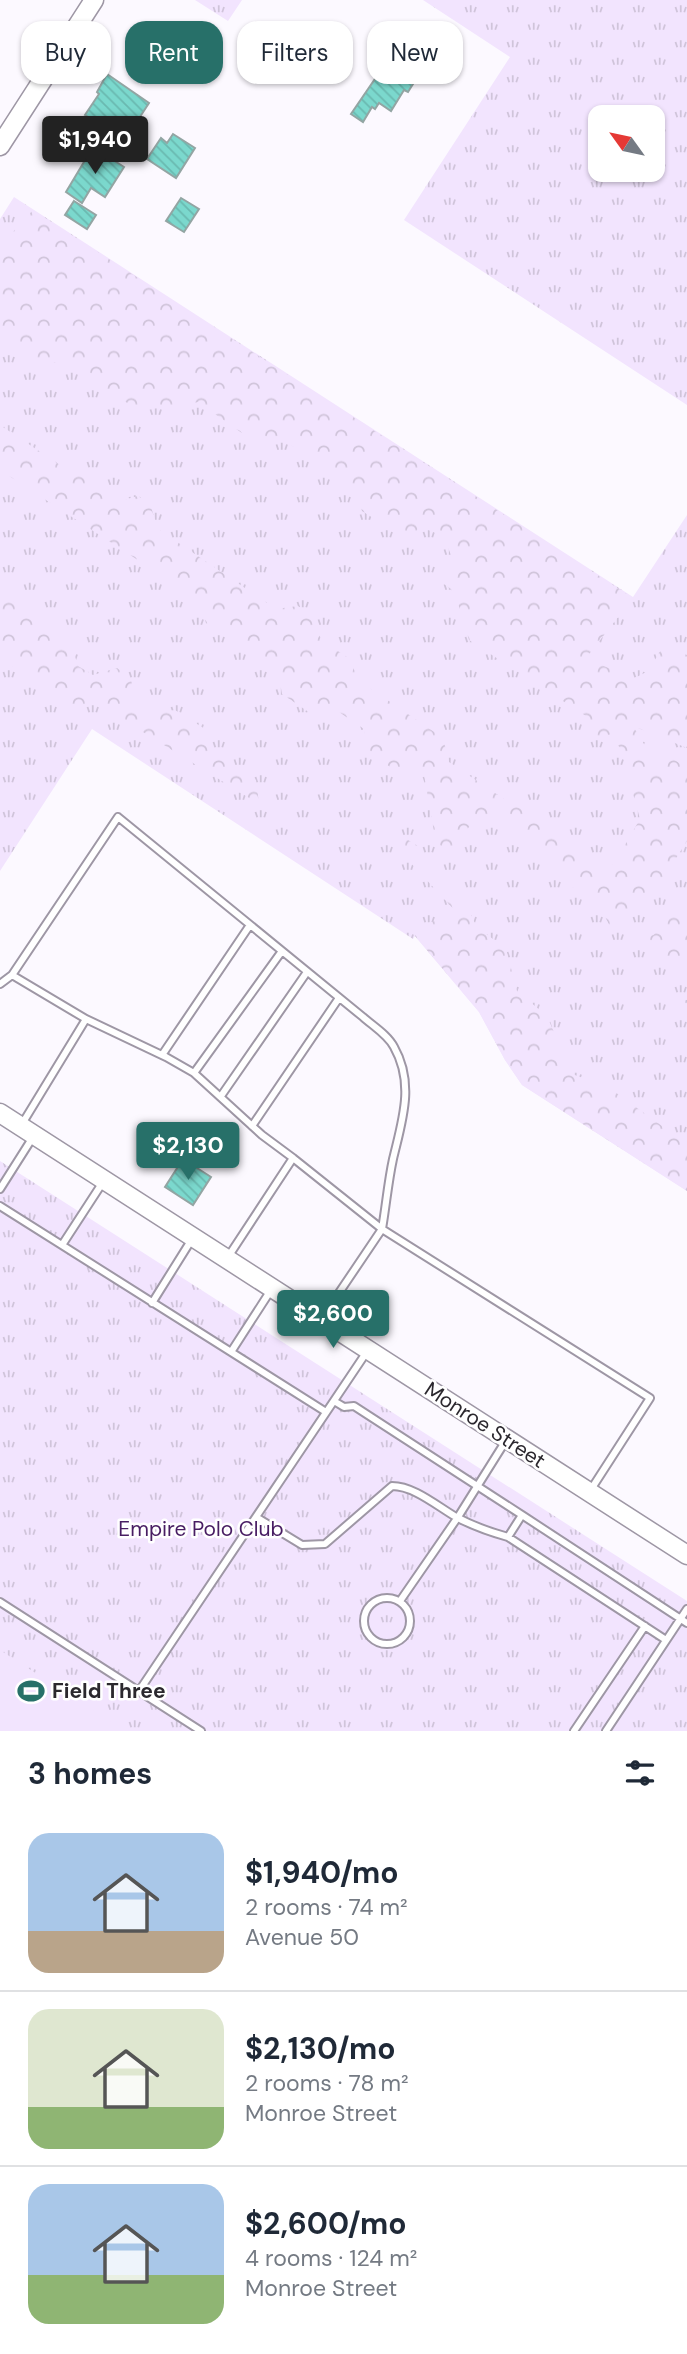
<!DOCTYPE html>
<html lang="en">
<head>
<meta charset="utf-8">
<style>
  :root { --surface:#fff; --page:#f2f2f3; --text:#1f2937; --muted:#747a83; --line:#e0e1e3; --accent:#277069 }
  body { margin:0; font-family:"DM Sans",sans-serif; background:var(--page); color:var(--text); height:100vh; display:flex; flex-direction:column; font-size:26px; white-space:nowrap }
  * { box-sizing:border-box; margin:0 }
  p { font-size:23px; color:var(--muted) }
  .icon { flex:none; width:38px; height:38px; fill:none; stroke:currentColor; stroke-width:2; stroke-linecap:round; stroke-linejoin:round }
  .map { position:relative; height:1731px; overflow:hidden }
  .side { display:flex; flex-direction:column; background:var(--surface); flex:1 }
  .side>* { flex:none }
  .guide { position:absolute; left:21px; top:21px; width:646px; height:63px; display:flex; gap:14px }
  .needle { width:46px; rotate:303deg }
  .buttons { position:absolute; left:588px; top:105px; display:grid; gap:14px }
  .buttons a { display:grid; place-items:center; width:77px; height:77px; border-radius:14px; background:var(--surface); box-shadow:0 2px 5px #0004; font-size:35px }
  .price { position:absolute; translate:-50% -60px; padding:0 16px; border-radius:7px; background:var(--accent); color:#fff; font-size:23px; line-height:46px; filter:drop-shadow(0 2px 4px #0008) }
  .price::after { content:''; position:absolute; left:50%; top:42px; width:21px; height:16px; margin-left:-10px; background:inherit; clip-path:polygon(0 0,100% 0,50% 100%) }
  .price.selected { background:#222; color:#fff }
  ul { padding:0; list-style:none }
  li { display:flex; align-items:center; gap:21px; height:175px; padding:0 28px }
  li+li { border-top:2px solid var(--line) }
  li span { display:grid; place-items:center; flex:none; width:196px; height:140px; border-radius:21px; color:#555 }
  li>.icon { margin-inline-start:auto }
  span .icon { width:84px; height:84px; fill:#fffc; stroke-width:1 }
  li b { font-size:30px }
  h2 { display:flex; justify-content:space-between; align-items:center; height:84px; padding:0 28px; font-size:30px }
  .chip { padding:0 24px; border-radius:21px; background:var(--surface); box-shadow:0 2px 5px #0004; font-size:24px; line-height:63px }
  .chip.selected { background:var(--accent); color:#fff }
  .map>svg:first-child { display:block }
  .grass { fill:url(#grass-tufts); fill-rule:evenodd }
  .forest { fill:url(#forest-crowns) }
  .pitch { fill:#f2e4fe }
  .building { fill:url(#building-back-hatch); stroke:#93a5a3; stroke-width:2 }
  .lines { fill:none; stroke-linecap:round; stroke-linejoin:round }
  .service-casing { stroke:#9e97a5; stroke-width:10 }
  .secondary-casing { stroke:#9e97a5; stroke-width:21 }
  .service { stroke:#fff; stroke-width:6 }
  .secondary { stroke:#fff; stroke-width:18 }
  .labels { text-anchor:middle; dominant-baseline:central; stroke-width:5; stroke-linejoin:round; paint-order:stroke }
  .street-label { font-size:21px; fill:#2b282e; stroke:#fff }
  .park-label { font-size:21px; fill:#481d63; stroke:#fff }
  .poi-label { font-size:21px; font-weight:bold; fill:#2b282e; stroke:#fff; text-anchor:start }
</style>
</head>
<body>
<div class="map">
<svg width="687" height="1731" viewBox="0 0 687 1731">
  <defs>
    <pattern id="grass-tufts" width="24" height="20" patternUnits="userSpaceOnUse" patternTransform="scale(1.75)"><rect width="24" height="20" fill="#f2e4fe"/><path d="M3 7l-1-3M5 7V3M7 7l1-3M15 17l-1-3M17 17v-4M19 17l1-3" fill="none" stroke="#d0c4da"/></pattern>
    <pattern id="forest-crowns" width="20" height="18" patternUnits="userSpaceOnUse" patternTransform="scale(1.75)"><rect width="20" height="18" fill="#f2e4fe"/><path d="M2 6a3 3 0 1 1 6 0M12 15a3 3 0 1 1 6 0" fill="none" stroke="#d0c4da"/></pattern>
    <pattern id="building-back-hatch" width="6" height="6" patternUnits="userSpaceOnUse" patternTransform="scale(1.75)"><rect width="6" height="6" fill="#7bd8cd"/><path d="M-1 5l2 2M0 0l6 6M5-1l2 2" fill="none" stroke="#6ab9b0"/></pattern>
  </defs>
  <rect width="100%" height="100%" fill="#fcf9ff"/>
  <path class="grass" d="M195,0H242L228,21Z
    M423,0H687V405L404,220L510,57ZM600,117H653V170H600Z
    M14,197L633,597L687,515V1191L522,1085L505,1060L479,1012L415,936L413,939L92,729L0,871V219Z
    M0,1161L687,1601V1731H0Z"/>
  <path class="forest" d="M33,210L633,598L586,658L633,679L648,671L664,645L687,655V748L633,726L650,754H666L685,767L687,766V841L645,907L627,910L612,930L603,913L569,884L563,867L514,835L497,817L473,821L452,852L436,843L423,769L400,774L369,752L364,729L336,710L313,715L282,694L278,671L206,623L199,600L0,470V425L72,473L97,470L104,492L119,501L138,496L150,504L158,529L276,609L298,606L315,619L321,640L350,659L358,680L443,738L449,762L507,801L533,810L546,833L595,865L614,864L640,819L623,757L614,734L594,737L586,716L469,640L455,593L442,582L454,563L444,537L420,526L409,541L362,511L355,487L283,440L259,445L198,402L173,408L137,409L60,361L41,366L0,341V246Z
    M0,592L70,640L78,666L93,675L117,668L131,679L135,703L150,713L175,710L205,729L211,752L256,780L259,804L93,701L77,709L0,658Z
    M398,834L418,846L421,868L467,905L476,926L506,949L517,991L547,1016L572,1074L608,1087L687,1144V1191L522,1085L505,1060L479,1012L415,936C426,917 442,921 461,917L407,859Z
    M687,909V959L657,963L632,939L654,935L665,912Z
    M664,998L687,1000V1017Z"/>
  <path class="pitch" d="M0,1650L125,1731H0Z"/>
  <path class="building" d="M390,57L418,76L408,92L404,90L391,111L379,103L375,109L372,107L363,122L351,114Z
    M107,74L149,103L136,123L131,120L120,137L85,115L99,94L97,92Z
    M173,134L195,148L176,178L147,159L161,138L167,143Z
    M93,147L124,167L105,197L91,188L82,203L66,192Z
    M181,198L199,209L184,232L166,221Z
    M74,201L96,215L87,229L65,215Z
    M183,1159L211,1177L193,1205L165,1187Z"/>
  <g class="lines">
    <g class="service-casing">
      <path id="service" d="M12,975L118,817L363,1017C373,1026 388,1035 394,1047C415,1084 402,1121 393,1159C388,1182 386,1206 382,1229L650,1398L590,1491
        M0,984L12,975L86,1019
        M162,1055L250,925
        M194,1073L282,951
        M221,1096L307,972
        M22,1124L86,1019L166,1057L194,1073L262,1135L293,1158L228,1257
        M252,1126L339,998
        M293,1158L382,1229L322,1318
        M0,1189L33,1137
        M0,1206L326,1412
        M62,1245L103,1182
        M152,1303L192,1239
        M231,1352L271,1290
        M334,1401L344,1407L354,1406L522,1515
        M256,1517L302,1545L325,1544L392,1486C414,1486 437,1506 456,1517C473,1526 490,1532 508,1537L666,1640
        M508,1537L522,1515L687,1623
        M364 1621a23 23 0 1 1 46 0a23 23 0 1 1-46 0Z
        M400,1601L458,1517L505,1442
        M0,1602L201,1731
        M139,1691L366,1353
        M574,1731L645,1626
        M606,1731L687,1609"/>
    </g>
    <g class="secondary-casing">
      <path id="secondary" d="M0,146L94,0
        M0,1113L687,1555"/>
    </g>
    <use href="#service" class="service"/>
    <use href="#secondary" class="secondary"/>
  </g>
  <defs>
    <g id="stadium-bare" transform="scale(2.1)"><path d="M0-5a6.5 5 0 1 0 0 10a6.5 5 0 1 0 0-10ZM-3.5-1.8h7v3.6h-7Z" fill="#277069" stroke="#fff" stroke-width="2.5" paint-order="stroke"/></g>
  </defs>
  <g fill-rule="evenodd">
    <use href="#stadium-bare" x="31" y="1691"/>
  </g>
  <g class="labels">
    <g class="street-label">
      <text transform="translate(485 1425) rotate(33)">Monroe Street</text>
    </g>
    <g class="park-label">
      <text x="201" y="1529">Empire Polo Club</text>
    </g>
    <g class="poi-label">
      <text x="52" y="1691">Field Three</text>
    </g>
  </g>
</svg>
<div class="buttons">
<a><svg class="needle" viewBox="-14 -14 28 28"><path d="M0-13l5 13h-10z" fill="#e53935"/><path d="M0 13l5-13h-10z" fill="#747a83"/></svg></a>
</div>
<b class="price selected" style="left:95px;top:176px">$1,940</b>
<b class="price" style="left:188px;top:1182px">$2,130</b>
<b class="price" style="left:333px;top:1350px">$2,600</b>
<div class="guide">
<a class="chip">Buy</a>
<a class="chip selected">Rent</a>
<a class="chip">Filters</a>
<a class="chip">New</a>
</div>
</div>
<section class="side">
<h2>3 homes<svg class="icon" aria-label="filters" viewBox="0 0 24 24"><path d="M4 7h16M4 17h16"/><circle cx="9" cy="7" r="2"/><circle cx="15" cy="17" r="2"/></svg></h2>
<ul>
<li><span style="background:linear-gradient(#a9c7e8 70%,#b9a48a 0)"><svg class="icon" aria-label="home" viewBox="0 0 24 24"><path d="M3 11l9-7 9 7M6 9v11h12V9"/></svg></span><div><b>$1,940/mo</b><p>2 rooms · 74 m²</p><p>Avenue 50</p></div></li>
<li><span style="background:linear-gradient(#dfe7d0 70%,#8fb573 0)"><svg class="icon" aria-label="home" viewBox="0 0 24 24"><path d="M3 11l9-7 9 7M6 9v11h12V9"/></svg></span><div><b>$2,130/mo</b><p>2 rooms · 78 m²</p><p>Monroe Street</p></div></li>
<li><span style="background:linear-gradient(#a9c7e8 65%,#8fb573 0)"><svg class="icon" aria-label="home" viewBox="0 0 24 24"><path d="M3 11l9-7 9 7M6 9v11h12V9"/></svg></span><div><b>$2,600/mo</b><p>4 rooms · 124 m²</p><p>Monroe Street</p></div></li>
</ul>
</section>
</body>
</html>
